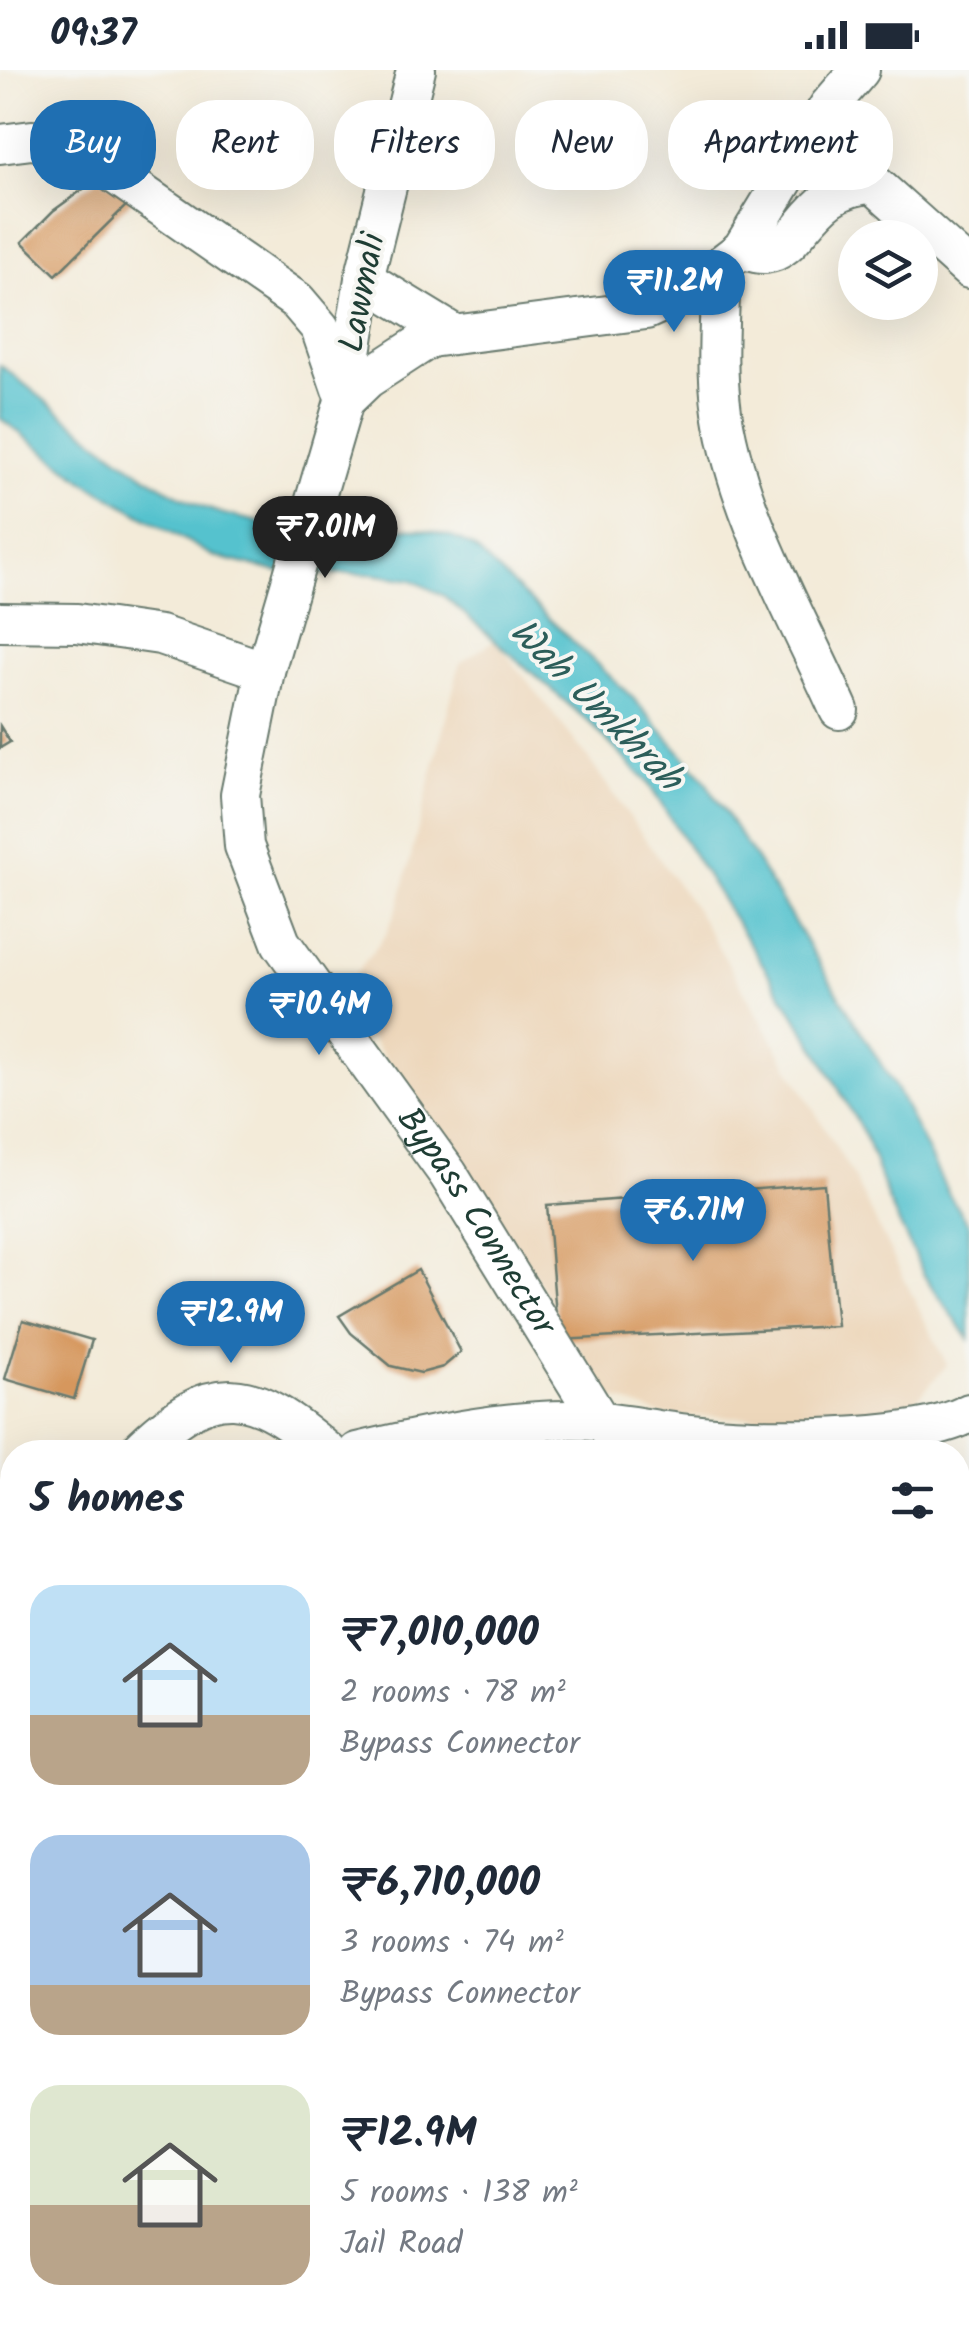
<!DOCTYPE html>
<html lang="en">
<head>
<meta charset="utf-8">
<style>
  :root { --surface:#fff; --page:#f6f6f7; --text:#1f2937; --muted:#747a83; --accent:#1f6fb2 }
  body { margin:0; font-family:Kalam,sans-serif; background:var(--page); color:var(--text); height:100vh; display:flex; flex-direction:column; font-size:38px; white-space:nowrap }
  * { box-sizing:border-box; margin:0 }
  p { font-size:32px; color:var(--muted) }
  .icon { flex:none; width:55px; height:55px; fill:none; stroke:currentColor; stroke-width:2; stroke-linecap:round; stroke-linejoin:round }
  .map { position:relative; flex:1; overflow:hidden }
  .panel { position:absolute; left:0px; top:1370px; width:970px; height:890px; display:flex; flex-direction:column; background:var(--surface); border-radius:40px 40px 0 0; box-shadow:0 10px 40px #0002 }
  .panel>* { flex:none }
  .guide { position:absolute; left:30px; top:30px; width:910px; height:90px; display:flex; gap:20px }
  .fabs { position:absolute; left:838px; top:150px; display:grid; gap:20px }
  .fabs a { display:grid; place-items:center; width:100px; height:100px; border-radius:50%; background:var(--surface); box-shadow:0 10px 40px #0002; font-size:50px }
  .price { position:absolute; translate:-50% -85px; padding:0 22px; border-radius:35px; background:var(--accent); color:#fff; font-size:32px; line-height:65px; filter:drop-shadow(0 2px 5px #0008) }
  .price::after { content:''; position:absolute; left:50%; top:60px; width:30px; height:22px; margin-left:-15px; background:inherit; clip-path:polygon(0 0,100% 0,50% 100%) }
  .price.current { background:#222; color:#fff }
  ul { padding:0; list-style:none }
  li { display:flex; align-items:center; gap:30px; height:250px; padding:0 30px }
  li span { display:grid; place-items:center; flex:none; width:280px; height:200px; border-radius:30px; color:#555 }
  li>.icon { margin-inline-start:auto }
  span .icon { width:120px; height:120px; fill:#fffc; stroke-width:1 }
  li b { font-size:42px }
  h2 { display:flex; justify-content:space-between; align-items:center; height:120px; padding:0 30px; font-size:42px }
  .chip { padding:0 35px; border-radius:40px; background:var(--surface); box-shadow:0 10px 40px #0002; font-size:35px; line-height:90px }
  .chip.current { background:var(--accent); color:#fff }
  .status { display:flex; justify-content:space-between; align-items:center; height:70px; padding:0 50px; background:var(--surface); direction:ltr }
  .status svg { height:28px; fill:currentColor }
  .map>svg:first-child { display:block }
  .built { fill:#edd7bb }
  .water { fill:#55c2ce; stroke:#3a8081; stroke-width:2.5 }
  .building { fill:#d6975d }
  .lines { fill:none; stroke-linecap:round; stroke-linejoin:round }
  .minor-casing { stroke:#697a6e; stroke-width:42 }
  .minor { stroke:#fff; stroke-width:38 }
  .labels { text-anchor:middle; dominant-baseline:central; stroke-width:8; stroke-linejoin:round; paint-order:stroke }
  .street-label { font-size:35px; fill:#1f3d34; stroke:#f6f6f2 }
  .water-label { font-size:38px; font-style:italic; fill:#2c5e5a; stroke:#f6f6f2 }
</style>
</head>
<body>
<div class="status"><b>09:37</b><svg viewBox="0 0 49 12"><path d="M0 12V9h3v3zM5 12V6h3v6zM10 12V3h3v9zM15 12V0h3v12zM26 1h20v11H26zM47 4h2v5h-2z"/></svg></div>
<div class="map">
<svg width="969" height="2260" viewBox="0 0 969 2260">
  <rect width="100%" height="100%" fill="#f6f6f2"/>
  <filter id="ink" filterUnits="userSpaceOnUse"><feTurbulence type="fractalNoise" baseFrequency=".01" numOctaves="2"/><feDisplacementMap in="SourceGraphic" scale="20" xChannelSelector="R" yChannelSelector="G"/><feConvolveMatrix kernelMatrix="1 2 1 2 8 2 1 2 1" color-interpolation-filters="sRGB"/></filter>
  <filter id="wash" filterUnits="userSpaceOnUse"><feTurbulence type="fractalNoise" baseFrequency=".0048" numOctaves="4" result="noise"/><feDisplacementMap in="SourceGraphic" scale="40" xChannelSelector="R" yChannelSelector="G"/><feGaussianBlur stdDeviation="2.25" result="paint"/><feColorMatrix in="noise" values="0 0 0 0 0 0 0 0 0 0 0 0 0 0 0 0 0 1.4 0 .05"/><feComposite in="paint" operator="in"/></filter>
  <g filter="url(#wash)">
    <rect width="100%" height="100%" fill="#f3ebd9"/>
    <path class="built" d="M495,570L585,684L700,846L854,1108L947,1295L906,1342L785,1348L663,1345L608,1326L529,1195L340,924L386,864L399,834L460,593Z"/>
    <path class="water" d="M0,295C58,339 156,427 224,444C263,454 306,461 346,460C394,459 430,452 473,477L633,628L703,708L758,793L897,1020L948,1123L969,1155V1269L925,1207L889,1132L866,1068L818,982L648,713L590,653L444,526L412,510L371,504L283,503L213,486L91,416L0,348Z"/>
    <g id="blocks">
      <path class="building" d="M100,107L134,128L56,205L22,172L53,141Z
        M0,656L10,672L0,678Z
        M824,1114L837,1256L558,1270L547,1135Z
        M418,1200L461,1282L443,1297L421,1303L391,1296L351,1263L339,1246Z
        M23,1250L92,1270L74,1329L5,1309Z
        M12,1549V1585L0,1572V1560Z
        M188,2248H266L272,2256L267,2260H198Z"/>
    </g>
  </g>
  <g filter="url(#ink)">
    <use href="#blocks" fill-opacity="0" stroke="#697a6e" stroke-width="2.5"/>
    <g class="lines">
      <g class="minor-casing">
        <g id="minor">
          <path id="s1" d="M416,0L364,209L344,331L265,601L240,725L244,776L281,873L448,1104L600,1351L632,1382"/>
          <path d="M0,74L32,70L77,78L297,231L320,258L341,319"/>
          <path d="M742,179C748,181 758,185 765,184C802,181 809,115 874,114L969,199"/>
          <path d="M721,197C720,245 715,294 722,342C738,446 797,545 839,640"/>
          <path d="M364,209L454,264"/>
          <path d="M344,331L367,309L430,268L646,240L686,222L742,179L829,36L860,0"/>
          <path d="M0,552L77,553L160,565L265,601"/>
          <path d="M138,1382C214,1307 251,1316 328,1382"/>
          <path d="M358,1382C425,1366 499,1350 569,1350C610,1350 649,1360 690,1364C751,1371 919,1373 969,1343"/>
          <path d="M0,1520L12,1508"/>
          <path d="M958,1647L969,1659"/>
          <path d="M0,1950L12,1922"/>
          <path d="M958,2025L969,2022"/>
          <path d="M157,2248L164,2260"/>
          <path d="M435,2248L440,2260"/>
          <path d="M619,2260L622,2248"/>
        </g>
      </g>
      <use href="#minor" class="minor"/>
    </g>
  </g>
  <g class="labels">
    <g class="street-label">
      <text transform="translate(364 223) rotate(-79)">Lawmali</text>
      <text stroke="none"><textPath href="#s1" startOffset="1242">Bypass Connector</textPath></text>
    </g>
    <g class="water-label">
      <text transform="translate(595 636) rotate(45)">Wah Umkhrah</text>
    </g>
  </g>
</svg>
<div class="fabs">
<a><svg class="icon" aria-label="layers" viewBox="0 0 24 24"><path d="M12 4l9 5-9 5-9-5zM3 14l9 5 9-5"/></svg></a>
</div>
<b class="price" style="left:674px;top:265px">₹11.2M</b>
<b class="price current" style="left:325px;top:511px">₹7.01M</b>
<b class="price" style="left:319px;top:988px">₹10.4M</b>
<b class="price" style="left:693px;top:1194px">₹6.71M</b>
<b class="price" style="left:231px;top:1296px">₹12.9M</b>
<div class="guide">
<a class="chip current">Buy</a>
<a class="chip">Rent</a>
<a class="chip">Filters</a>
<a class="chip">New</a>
<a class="chip">Apartment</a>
</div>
<section class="panel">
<h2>5 homes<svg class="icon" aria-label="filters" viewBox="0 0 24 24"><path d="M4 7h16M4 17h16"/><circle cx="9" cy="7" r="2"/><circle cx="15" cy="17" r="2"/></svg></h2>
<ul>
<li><span style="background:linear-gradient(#bfe0f5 65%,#b9a48a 0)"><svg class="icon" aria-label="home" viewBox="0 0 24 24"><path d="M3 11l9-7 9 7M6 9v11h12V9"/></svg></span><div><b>₹7,010,000</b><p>2 rooms · 78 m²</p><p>Bypass Connector</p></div></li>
<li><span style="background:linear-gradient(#a9c7e8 75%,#b9a48a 0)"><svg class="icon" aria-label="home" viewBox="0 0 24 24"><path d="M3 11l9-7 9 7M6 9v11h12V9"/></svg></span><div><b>₹6,710,000</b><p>3 rooms · 74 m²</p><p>Bypass Connector</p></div></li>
<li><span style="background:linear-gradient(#dfe7d0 60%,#b9a48a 0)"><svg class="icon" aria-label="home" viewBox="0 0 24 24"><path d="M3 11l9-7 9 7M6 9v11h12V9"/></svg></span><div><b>₹12.9M</b><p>5 rooms · 138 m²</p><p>Jail Road</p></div></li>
</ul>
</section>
</div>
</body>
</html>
